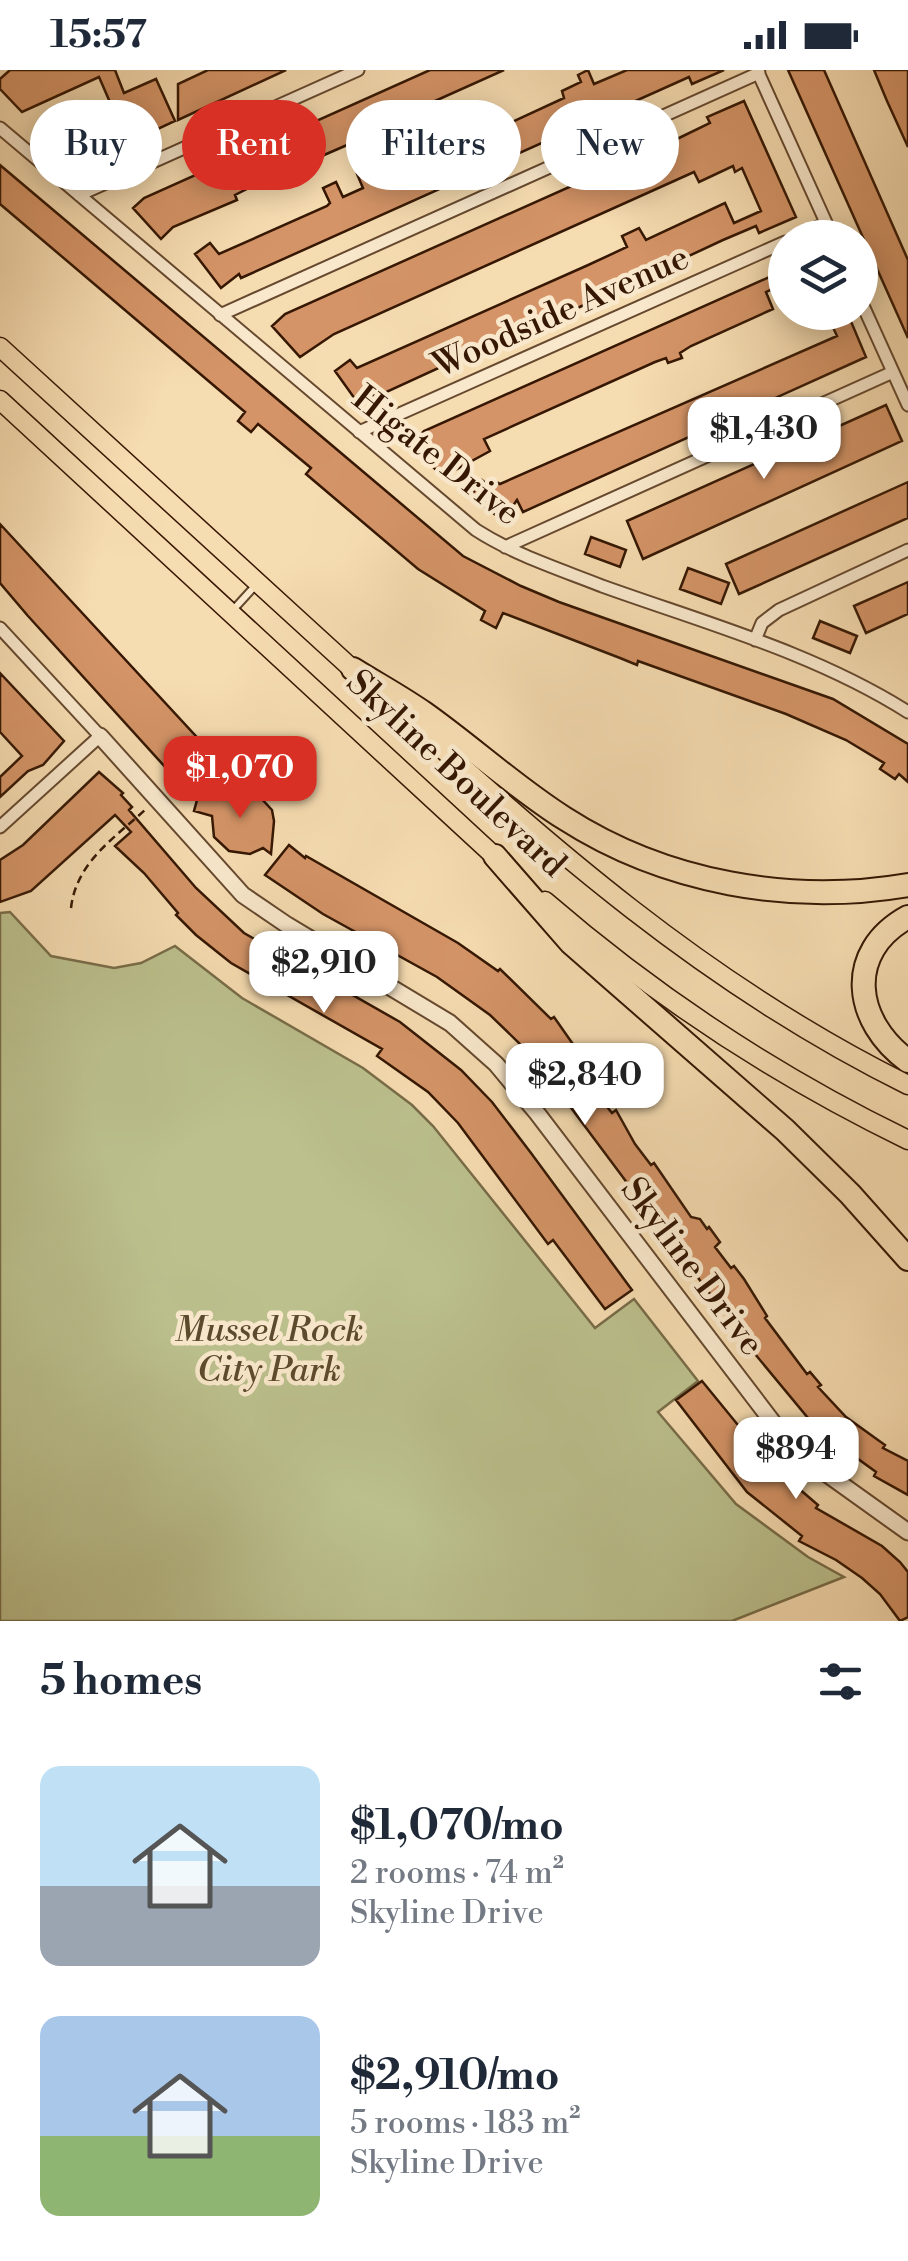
<!DOCTYPE html>
<html lang="en">
<head>
<meta charset="utf-8">
<style>
  :root { --surface:#fff; --page:#f6f6f7; --text:#1f2937; --muted:#747a83; --accent:#d93025 }
  body { margin:0; font-family:"Libre Bodoni",serif; background:var(--page); color:var(--text); height:100vh; display:flex; flex-direction:column; font-size:38px; white-space:nowrap }
  * { box-sizing:border-box; margin:0 }
  p { font-size:32px; color:var(--muted) }
  .icon { flex:none; width:55px; height:55px; fill:none; stroke:currentColor; stroke-width:2; stroke-linecap:round; stroke-linejoin:round }
  .map { position:relative; height:1551px; overflow:hidden }
  .panel { display:flex; flex-direction:column; background:var(--surface); flex:1 }
  .panel>* { flex:none }
  .hud { position:absolute; left:30px; top:30px; width:850px; height:90px; display:flex; gap:20px }
  .fabs { position:absolute; left:768px; top:150px; display:grid; gap:20px }
  .fabs a { display:grid; place-items:center; width:110px; height:110px; border-radius:50%; background:var(--surface); box-shadow:0 5px 25px #0003; font-size:50px }
  .price { position:absolute; translate:-50% -85px; padding:0 22px; border-radius:20px; background:#fff; color:#222; font-size:32px; line-height:65px; filter:drop-shadow(0 2px 5px #0008) }
  .price::after { content:''; position:absolute; left:50%; top:60px; width:30px; height:22px; margin-left:-15px; background:inherit; clip-path:polygon(0 0,100% 0,50% 100%) }
  .price.selected { background:var(--accent); color:#fff }
  ul { padding:0; list-style:none }
  li { display:flex; align-items:center; gap:30px; height:250px; padding:0 40px }
  li span { display:grid; place-items:center; flex:none; width:280px; height:200px; border-radius:20px; color:#555 }
  li>.icon { margin-inline-start:auto }
  span .icon { width:120px; height:120px; fill:#fffc; stroke-width:1 }
  li b { font-size:42px }
  h2 { display:flex; justify-content:space-between; align-items:center; height:120px; padding:0 40px; font-size:42px }
  .tag { padding:0 35px; border-radius:45px; background:var(--surface); box-shadow:0 5px 25px #0003; font-size:35px; line-height:90px }
  .tag.selected { background:var(--accent); color:#fff }
  .status { display:flex; justify-content:space-between; align-items:center; height:70px; padding:0 50px; background:var(--surface); direction:ltr }
  .status svg { height:28px; fill:currentColor }
  .map>svg:first-child { display:block }
  .green { fill:#bbc08d; stroke:#786c48; stroke-width:2.5 }
  .building { fill:#d49467; stroke:#351703; stroke-width:2.5 }
  .lines { fill:none; stroke-linecap:round; stroke-linejoin:round }
  .service-casing { stroke:#65482e; stroke-width:10 }
  .minor-casing { stroke:#65482e; stroke-width:15 }
  .tertiary-casing { stroke:#65482e; stroke-width:19 }
  .primary-casing { stroke:#351703; stroke-width:21 }
  .motorway-casing { stroke:#351703; stroke-width:26 }
  .path { stroke:#351703; stroke-width:2.5; stroke-dasharray:8 5; stroke-linecap:butt }
  .service { stroke:#f9e8cc; stroke-width:6 }
  .minor { stroke:#f9e8cc; stroke-width:11 }
  .tertiary { stroke:#f9e8cc; stroke-width:15 }
  .primary { stroke:#f6dcb1; stroke-width:18 }
  .motorway { stroke:#f6dcb1; stroke-width:22 }
  .labels { text-anchor:middle; dominant-baseline:central; stroke-width:9; stroke-linejoin:round; paint-order:stroke }
  .street-label { font-size:35px; fill:#351703; stroke:#f9e8cc }
  .park-label { font-size:35px; font-style:italic; fill:#5d4a2c; stroke:#f9e8cc }
</style>
</head>
<body>
<div class="status"><b>15:57</b><svg viewBox="0 0 49 12"><path d="M0 12V9h3v3zM5 12V6h3v6zM10 12V3h3v9zM15 12V0h3v12zM26 1h20v11H26zM47 4h2v5h-2z"/></svg></div>
<div class="map">
<svg width="908" height="1551" viewBox="0 0 908 1551">
  <rect width="100%" height="100%" fill="#f6dcb1"/>
  <filter id="stains"><feTurbulence type="fractalNoise" baseFrequency=".002" numOctaves="4"/><feColorMatrix values="0 0 0 0 .2 0 0 0 0 .09 0 0 0 0 .02 0 0 0 .5 -.17"/></filter>
  <radialGradient id="worn" r=".72"><stop offset=".6" stop-color="#630" stop-opacity="0"/><stop offset="1" stop-color="#630" stop-opacity=".3"/></radialGradient>
  <path class="green" d="M10,842L51,886L114,898L141,893L175,876L242,928L363,998L412,1035L433,1056L595,1258L634,1229L698,1311L658,1342L736,1434L808,1487L844,1507L732,1551H0V843Z"/>
  <path class="building" d="M10,0H115L124,23L156,9L175,51L100,86L86,55L108,45L102,32L109,30L99,7L22,42L0,19V9Z
    M208,0H286L178,50V14Z
    M430,0H504L397,48L398,51L377,62L255,115L235,125L237,130L173,157L161,169L133,138L144,128Z
    M588,0L594,14L627,0H724L692,14L689,7L241,208L239,204L221,218L195,184L210,173L219,184L327,136L330,133L323,118L336,112L343,127L363,118L357,104L394,88L404,86L409,97L423,93L564,28L562,21L581,12L578,5Z
    M788,0H824L855,70L908,190V268Z
    M874,0H908V77L887,31Z
    M744,31L796,147L759,163L756,156L723,170L524,263L482,278L380,325L378,322L360,336L335,301L350,290L357,298L586,196L627,177L622,166L639,158L646,170L725,133L734,153L761,141L742,98L735,102L733,96L699,112L694,102L334,264L300,287L272,256L285,244L679,68L710,53L707,47Z
    M62,56L92,81L80,95L50,70Z
    M0,95L463,486L521,516L559,532L833,629L908,674V712L899,704L895,709L880,699L884,693L846,670L786,644L638,591L637,595L620,588L503,543L496,558L481,550L485,541L418,499L306,404L311,398L258,354L251,362L238,351L245,342L0,134Z
    M785,200V213L766,222L773,239L691,276L680,283L682,288L668,293L666,288L655,292L484,369L490,381L446,405L443,400L439,403L411,374L424,361Z
    M826,242H847L866,287L523,442L517,430L503,450L470,427L482,410L488,415L492,409L500,414L837,266Z
    M886,335L902,371L643,489L627,451Z
    M908,412V448L739,524L726,494Z
    M0,454L217,689L223,702L186,720L28,546L0,513Z
    M591,467L626,480L620,497L585,484Z
    M688,498L729,513L721,534L680,519Z
    M908,512V544L866,563L854,536Z
    M820,551L857,566L850,583L813,568Z
    M0,603L64,671L43,695L28,701L0,727V707L22,686L0,662Z
    M99,702L123,723L121,725L132,737L129,740L196,818L244,863L400,952L461,1000L492,1032L531,1083L632,1220L605,1239L553,1170L548,1174L458,1053L428,1022L377,986L382,979L231,893L196,865L176,845L178,843L144,803L115,776L131,762L115,745L31,821L0,832V790L23,775Z
    M238,722L258,725L272,740L274,751L271,784L263,778L250,784L229,781L214,767L212,746L194,741L199,723L222,729Z
    M289,775L305,788L306,786L458,873L498,901L500,899L551,949L554,947L591,1000L584,1005L596,1023L612,1043L616,1040L635,1074L651,1095L654,1093L691,1147L700,1149L707,1159L709,1157L720,1172L715,1177L731,1198L734,1196L744,1209L767,1246L765,1248L807,1304L810,1302L821,1315L818,1317L846,1347L885,1375L883,1378L908,1391V1425L874,1406L876,1402L818,1360L755,1284L560,1023L519,973L490,945L437,907L323,844L265,805Z
    M702,1311L769,1393L818,1435L816,1438L882,1476L900,1492L908,1502V1547L900,1551L880,1524L862,1508L836,1490L799,1471L802,1466L747,1422L676,1330Z"/>
  <g class="lines">
    <g class="service-casing">
      <path id="service" d="M233,540L255,516"/>
    </g>
    <g class="minor-casing">
      <path id="minor" d="M757,0L833,168
        M0,58L476,460C515,485 559,499 602,516C705,553 815,583 908,642
        M79,125L358,0
        M795,168L826,153
        M860,229L908,335
        M220,245L759,3
        M359,362L785,172
        M505,477L893,302
        M0,558L100,666L0,757
        M755,570L762,553L779,540L908,480"/>
    </g>
    <g class="tertiary-casing">
      <path id="tertiary" d="M100,666L243,825L287,855L450,953L496,994L537,1043L781,1363L820,1399L908,1462"/>
    </g>
    <g class="primary-casing">
      <path id="primary" d="M0,277L361,607
        M0,330L503,794
        M381,624C550,776 702,913 908,1015
        M545,831C656,927 776,1006 908,1070"/>
    </g>
    <g class="motorway-casing">
      <path id="motorway" d="M353,599C377,614 401,627 424,643C472,677 515,717 564,748C665,813 791,835 908,815
        M495,786L571,873L785,1060L850,1124L908,1189
        M908,847C844,882 854,952 908,991"/>
    </g>
    <path class="path" d="M71,838C76,793 114,768 145,740"/>
    <use href="#service" class="service"/>
    <use href="#minor" class="minor"/>
    <use href="#tertiary" class="tertiary"/>
    <use href="#primary" class="primary"/>
    <use href="#motorway" class="motorway"/>
  </g>
  <g class="labels">
    <g class="street-label">
      <text transform="translate(561 242) rotate(-24)">Woodside Avenue</text>
      <text transform="translate(436 386) rotate(38)">Higate Drive</text>
      <text transform="translate(456 704) rotate(43)">Skyline Boulevard</text>
      <text transform="translate(692 1197) rotate(53)">Skyline Drive</text>
    </g>
    <g class="park-label">
      <text x="269" y="1260">Mussel Rock<tspan x="269" dy="40">City Park</tspan></text>
    </g>
  </g>
  <rect width="100%" height="100%" filter="url(#stains)"/>
  <rect width="100%" height="100%" fill="url(#worn)"/>
</svg>
<div class="fabs">
<a><svg class="icon" aria-label="layers" viewBox="0 0 24 24"><path d="M12 4l9 5-9 5-9-5zM3 14l9 5 9-5"/></svg></a>
</div>
<b class="price" style="left:764px;top:412px">$1,430</b>
<b class="price selected" style="left:240px;top:751px">$1,070</b>
<b class="price" style="left:324px;top:946px">$2,910</b>
<b class="price" style="left:585px;top:1058px">$2,840</b>
<b class="price" style="left:796px;top:1432px">$894</b>
<div class="hud">
<a class="tag">Buy</a>
<a class="tag selected">Rent</a>
<a class="tag">Filters</a>
<a class="tag">New</a>
</div>
</div>
<section class="panel">
<h2>5 homes<svg class="icon" aria-label="filters" viewBox="0 0 24 24"><path d="M4 7h16M4 17h16"/><circle cx="9" cy="7" r="2"/><circle cx="15" cy="17" r="2"/></svg></h2>
<ul>
<li><span style="background:linear-gradient(#bfe0f5 60%,#9aa5b1 0)"><svg class="icon" aria-label="home" viewBox="0 0 24 24"><path d="M3 11l9-7 9 7M6 9v11h12V9"/></svg></span><div><b>$1,070/mo</b><p>2 rooms · 74 m²</p><p>Skyline Drive</p></div></li>
<li><span style="background:linear-gradient(#a9c7e8 60%,#8fb573 0)"><svg class="icon" aria-label="home" viewBox="0 0 24 24"><path d="M3 11l9-7 9 7M6 9v11h12V9"/></svg></span><div><b>$2,910/mo</b><p>5 rooms · 183 m²</p><p>Skyline Drive</p></div></li>
</ul>
</section>
</body>
</html>
